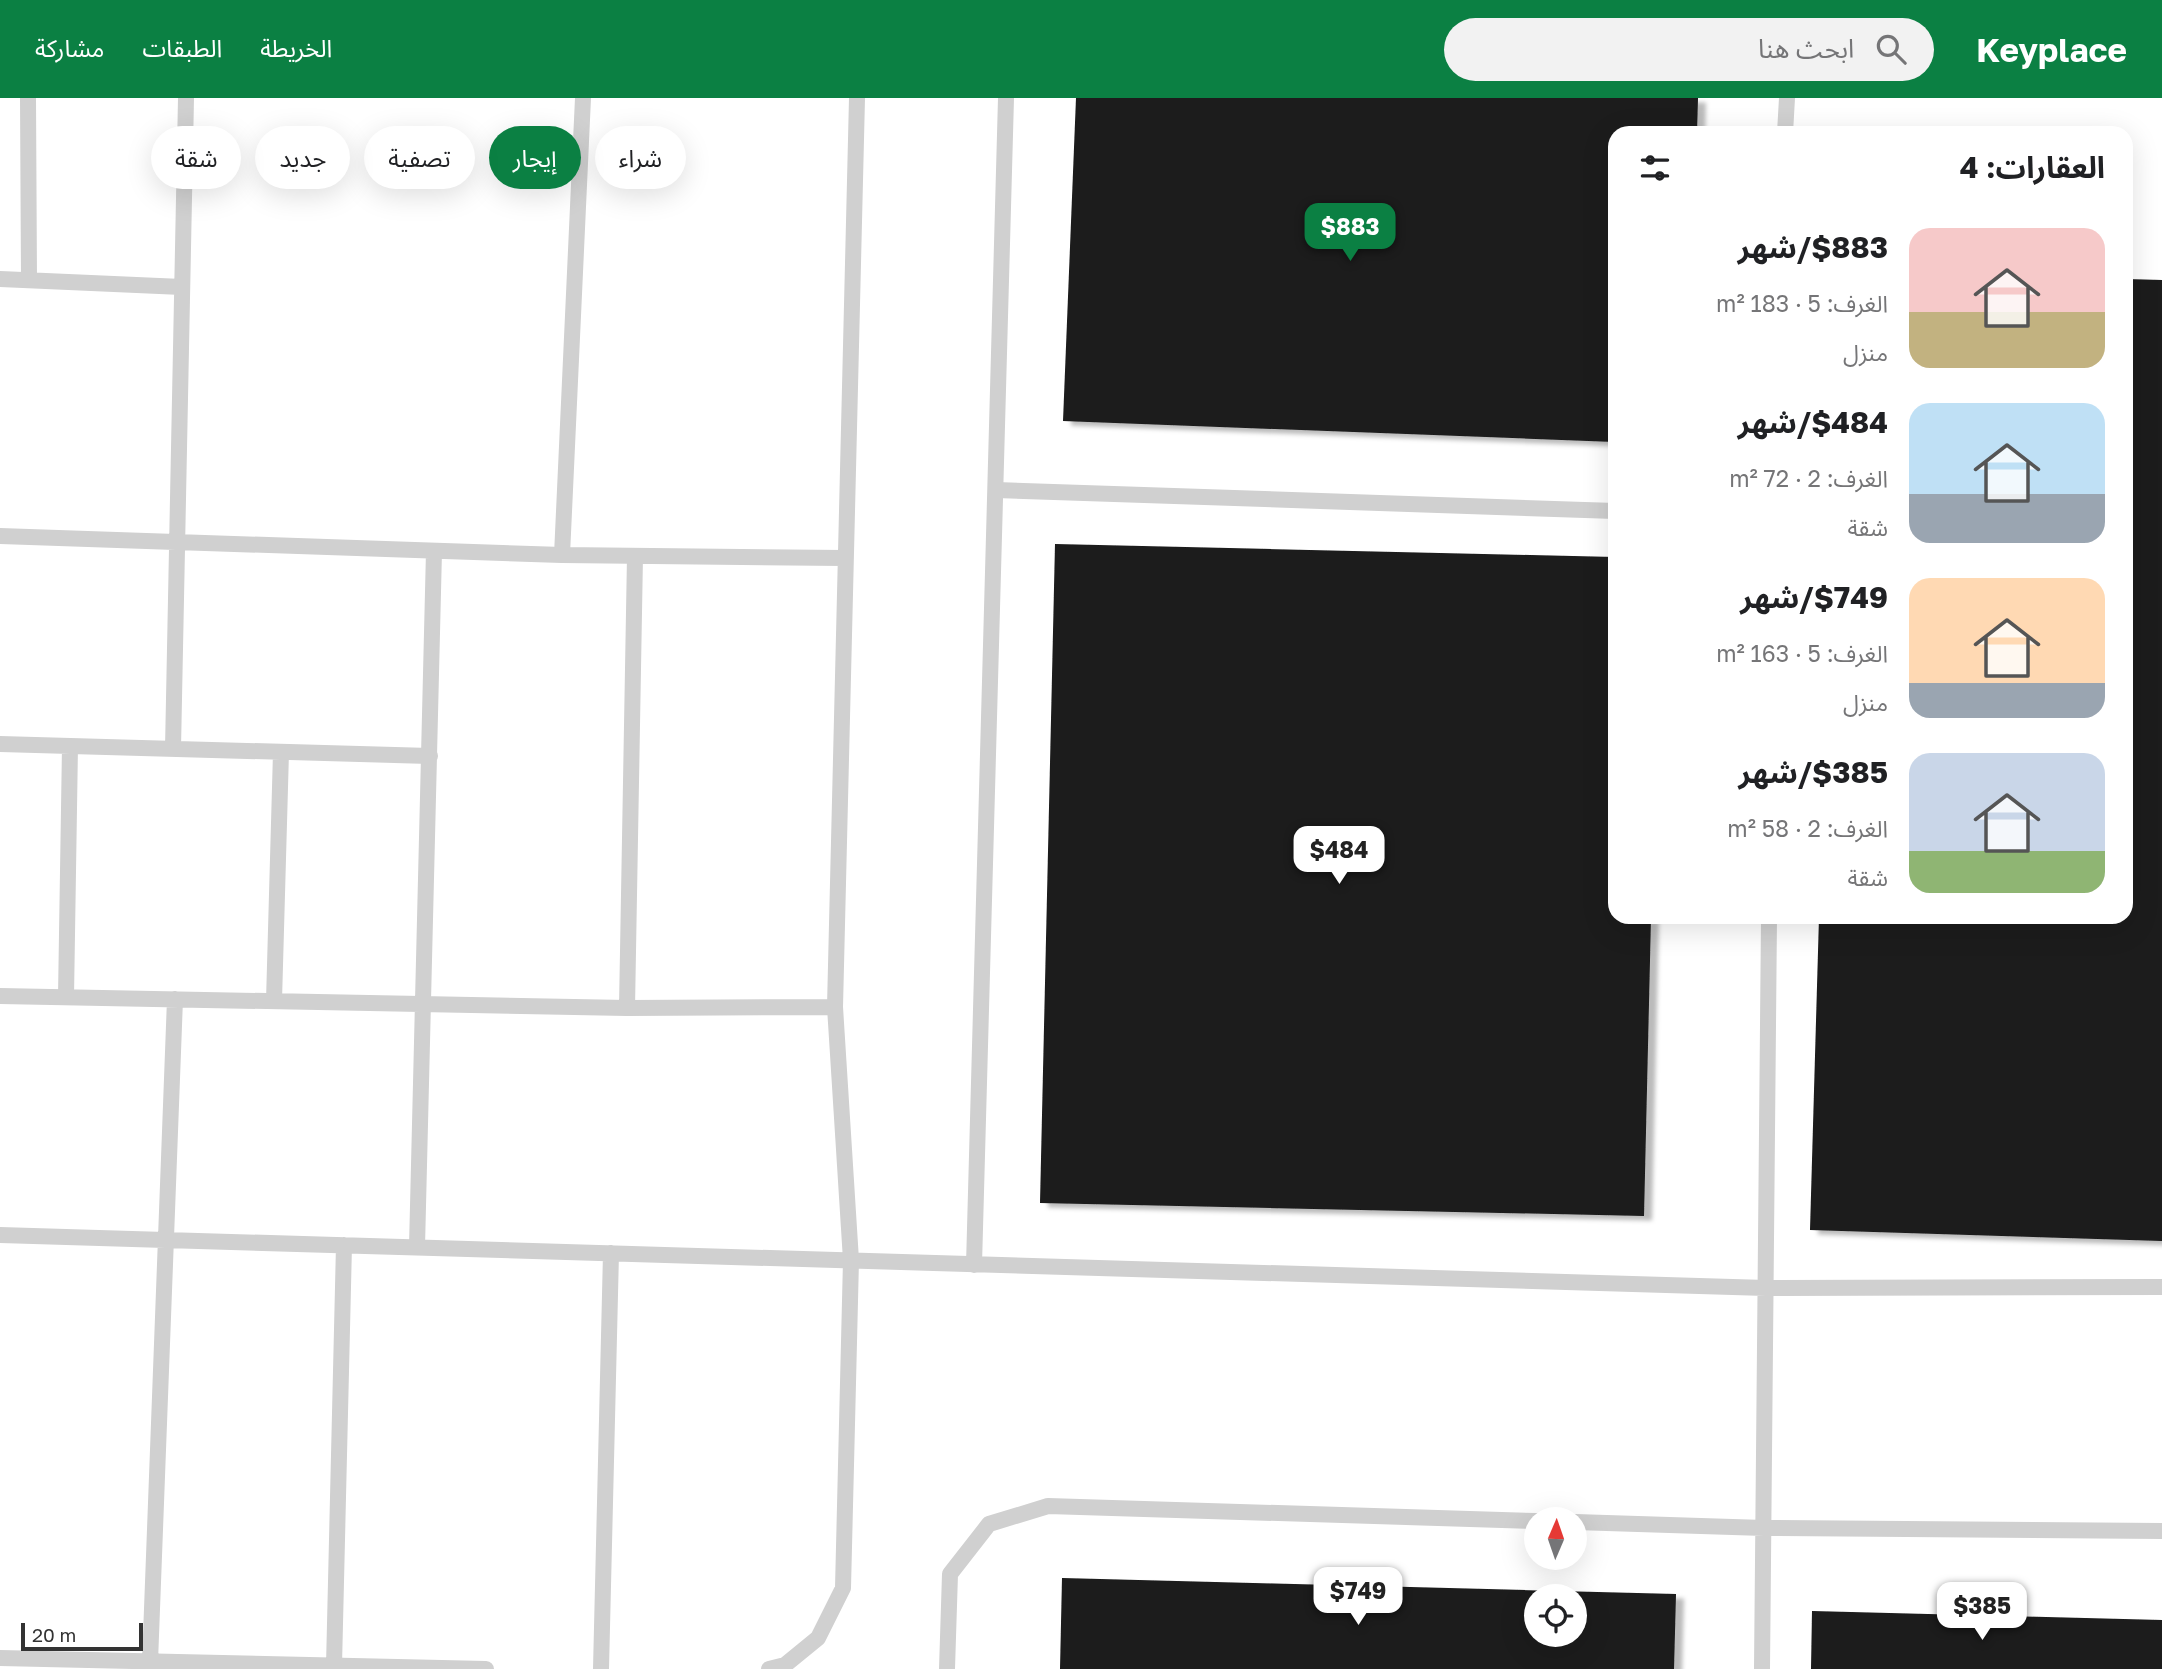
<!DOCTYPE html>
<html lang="ar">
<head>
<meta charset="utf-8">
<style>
  :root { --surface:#fff; --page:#f2f2f2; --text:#202124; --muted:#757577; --accent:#0b8043 }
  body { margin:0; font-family:"Golos Text","Noto Sans Arabic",sans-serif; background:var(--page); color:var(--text); direction:rtl; height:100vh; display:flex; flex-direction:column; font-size:26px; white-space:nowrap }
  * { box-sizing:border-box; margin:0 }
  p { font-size:23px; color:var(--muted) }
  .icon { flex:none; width:38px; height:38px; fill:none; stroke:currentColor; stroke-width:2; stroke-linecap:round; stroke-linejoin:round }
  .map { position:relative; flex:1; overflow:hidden; direction:ltr }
  .sheet { position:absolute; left:1608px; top:28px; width:525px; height:798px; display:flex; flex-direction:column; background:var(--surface); border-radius:21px; box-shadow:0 7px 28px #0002; direction:rtl }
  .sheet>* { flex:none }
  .banner { position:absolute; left:21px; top:28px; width:665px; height:63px; direction:rtl; display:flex; gap:14px }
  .needle { width:46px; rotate:2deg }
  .tools { position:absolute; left:1524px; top:1409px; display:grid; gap:14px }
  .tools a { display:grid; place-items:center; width:63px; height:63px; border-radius:50%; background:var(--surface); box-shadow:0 7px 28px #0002; font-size:35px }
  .scale { position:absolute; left:21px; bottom:18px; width:122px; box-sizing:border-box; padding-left:7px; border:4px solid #333; border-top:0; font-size:19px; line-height:24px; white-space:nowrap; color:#333; -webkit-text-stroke:5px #fff; paint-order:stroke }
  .price { position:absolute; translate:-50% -60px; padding:0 16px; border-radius:14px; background:#fff; color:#222; font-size:23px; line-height:46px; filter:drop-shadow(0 2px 4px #0008) }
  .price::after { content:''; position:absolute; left:50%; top:42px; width:21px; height:16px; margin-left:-10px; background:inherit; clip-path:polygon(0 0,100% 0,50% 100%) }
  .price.on { background:var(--accent); color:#fff }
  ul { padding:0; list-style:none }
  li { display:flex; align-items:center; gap:21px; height:175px; padding:0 28px }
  li span { display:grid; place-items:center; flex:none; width:196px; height:140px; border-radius:21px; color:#555 }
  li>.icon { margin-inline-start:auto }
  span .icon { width:84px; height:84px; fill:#fffc; stroke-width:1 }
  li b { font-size:30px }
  h2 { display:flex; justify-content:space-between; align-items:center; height:84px; padding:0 28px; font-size:30px }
  .pill { padding:0 24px; border-radius:32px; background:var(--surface); box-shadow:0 7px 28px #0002; font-size:24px; line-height:63px }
  .pill.on { background:var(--accent); color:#fff }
  header { display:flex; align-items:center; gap:42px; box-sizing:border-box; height:98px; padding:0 35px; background:var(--accent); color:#fff }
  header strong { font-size:33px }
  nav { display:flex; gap:38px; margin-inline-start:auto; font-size:24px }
  .search { width:490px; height:63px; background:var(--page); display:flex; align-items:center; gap:18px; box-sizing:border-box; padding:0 24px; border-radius:38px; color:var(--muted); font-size:26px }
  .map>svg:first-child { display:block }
  .building { fill:#1a1a1a; fill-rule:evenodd; filter:url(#shadow) }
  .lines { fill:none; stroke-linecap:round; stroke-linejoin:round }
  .lane { stroke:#d0d0d0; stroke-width:16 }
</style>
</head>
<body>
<header>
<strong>Keyplace</strong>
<div class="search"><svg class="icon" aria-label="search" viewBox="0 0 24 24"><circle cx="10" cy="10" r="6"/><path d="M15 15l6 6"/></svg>ابحث هنا</div>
<nav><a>الخريطة</a><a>الطبقات</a><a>مشاركة</a></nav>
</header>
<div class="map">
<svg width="2162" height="1571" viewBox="0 0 2162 1571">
  <defs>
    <filter id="shadow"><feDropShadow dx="8" dy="4.5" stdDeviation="2" flood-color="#0004"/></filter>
  </defs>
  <rect width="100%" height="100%" fill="#fff"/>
  <path class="building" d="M1076,0H1698L1697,35H1615V344L1063,323Z
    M2126,181L2162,182V1143L1810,1132L1819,819H2126Z
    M1055,446L1615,459V819H1651L1644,1118L1040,1105Z
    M1062,1480L1676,1496L1674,1571H1060ZM1536,1498H1575V1536H1536Z
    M1812,1513L2162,1522V1571H1811Z"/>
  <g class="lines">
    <path class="lane" d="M28,0L29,182
      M1785,35L1787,0
      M0,181L182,189
      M996,392L1615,413
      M0,438L562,457L844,460
      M562,457L583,0
      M0,646L430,658
      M173,651L186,0
      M0,898L627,910L835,909
      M66,899L70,648
      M274,903L281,654
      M627,910L635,458
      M0,1137L1766,1190L2162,1189
      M417,1149L434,453
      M974,1167L1006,0
      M1575,1424L1764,1430L2162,1433
      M0,1560L486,1571
      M150,1564L175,901
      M334,1568L344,1147
      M601,1571L611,1155
      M769,1571L785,1567L818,1540L843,1490L851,1162L835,909L857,0
      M947,1571L950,1476L989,1426L1048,1408L1536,1423
      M1762,1571L1769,819"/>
  </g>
</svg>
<div class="tools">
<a><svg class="needle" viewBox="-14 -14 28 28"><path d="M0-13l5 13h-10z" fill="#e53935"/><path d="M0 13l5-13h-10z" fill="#757577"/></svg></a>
<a><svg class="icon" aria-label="locate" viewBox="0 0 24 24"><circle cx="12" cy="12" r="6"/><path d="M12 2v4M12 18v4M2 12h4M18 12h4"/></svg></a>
</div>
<div class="scale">20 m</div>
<b class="price on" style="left:1350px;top:165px">$883</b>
<b class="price" style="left:1339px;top:788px">$484</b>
<b class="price" style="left:1358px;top:1529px">$749</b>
<b class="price" style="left:1982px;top:1544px">$385</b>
<div class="banner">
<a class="pill">شراء</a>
<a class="pill on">إيجار</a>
<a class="pill">تصفية</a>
<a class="pill">جديد</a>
<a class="pill">شقة</a>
</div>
<section class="sheet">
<h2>العقارات: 4<svg class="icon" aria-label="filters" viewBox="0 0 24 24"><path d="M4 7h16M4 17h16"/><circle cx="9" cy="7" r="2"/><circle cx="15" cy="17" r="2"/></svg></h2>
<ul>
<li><span style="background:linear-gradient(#f6c9c9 60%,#c2b280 0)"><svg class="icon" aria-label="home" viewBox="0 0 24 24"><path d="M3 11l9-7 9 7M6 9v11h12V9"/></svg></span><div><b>$883/شهر</b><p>الغرف: 5 · 183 m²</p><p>منزل</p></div></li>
<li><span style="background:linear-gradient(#bfe0f5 65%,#9aa5b1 0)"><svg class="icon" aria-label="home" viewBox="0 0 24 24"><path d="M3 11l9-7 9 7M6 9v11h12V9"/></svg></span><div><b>$484/شهر</b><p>الغرف: 2 · 72 m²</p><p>شقة</p></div></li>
<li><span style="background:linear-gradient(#ffd9b3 75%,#9aa5b1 0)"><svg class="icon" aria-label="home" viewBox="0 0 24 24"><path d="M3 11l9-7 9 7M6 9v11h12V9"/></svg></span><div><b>$749/شهر</b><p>الغرف: 5 · 163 m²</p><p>منزل</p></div></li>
<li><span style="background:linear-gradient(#c9d6e8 70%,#8fb573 0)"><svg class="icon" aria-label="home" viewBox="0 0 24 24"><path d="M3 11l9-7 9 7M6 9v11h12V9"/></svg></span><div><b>$385/شهر</b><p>الغرف: 2 · 58 m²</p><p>شقة</p></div></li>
</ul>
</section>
</div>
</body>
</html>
